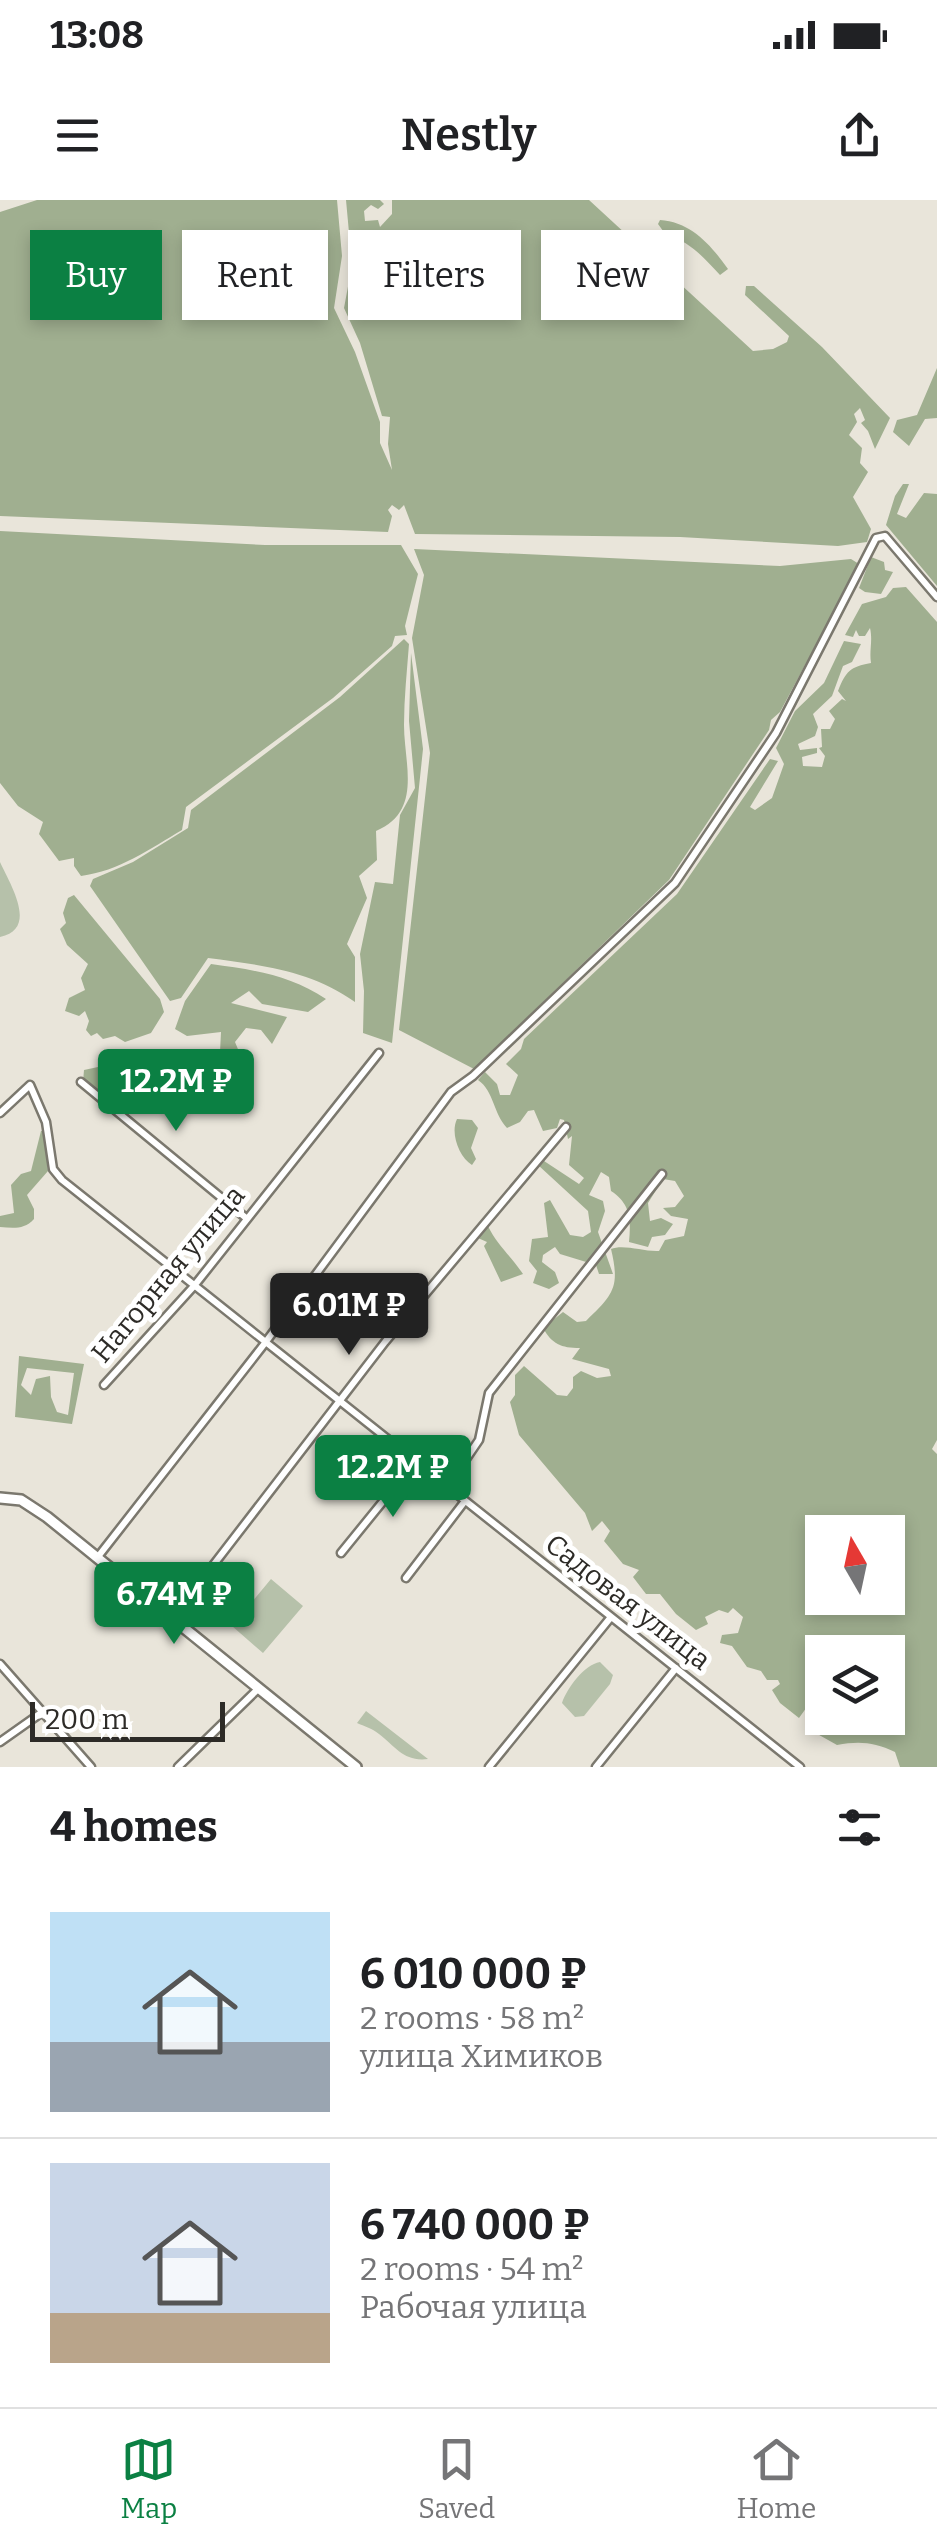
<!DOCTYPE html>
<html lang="en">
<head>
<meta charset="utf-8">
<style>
  :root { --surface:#fff; --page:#f2f2f2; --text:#202124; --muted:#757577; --line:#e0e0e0; --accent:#0b8043 }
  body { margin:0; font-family:Bitter,serif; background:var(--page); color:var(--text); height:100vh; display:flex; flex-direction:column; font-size:38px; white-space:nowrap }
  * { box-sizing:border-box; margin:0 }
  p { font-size:32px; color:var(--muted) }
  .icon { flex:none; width:55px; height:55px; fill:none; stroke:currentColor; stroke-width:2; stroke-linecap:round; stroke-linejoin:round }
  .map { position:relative; height:1567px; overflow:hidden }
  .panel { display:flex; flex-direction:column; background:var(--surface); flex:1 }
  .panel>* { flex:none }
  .hud { position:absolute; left:30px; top:30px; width:878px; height:90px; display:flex; gap:20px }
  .needle { width:65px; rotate:351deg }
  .buttons { position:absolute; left:805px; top:1315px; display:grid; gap:20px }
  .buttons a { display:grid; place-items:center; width:100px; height:100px; border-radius:0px; background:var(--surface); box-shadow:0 5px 15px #0003; font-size:50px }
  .scale { position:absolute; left:30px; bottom:25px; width:195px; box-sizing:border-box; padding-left:10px; border:5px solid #2d2b27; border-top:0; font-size:28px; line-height:35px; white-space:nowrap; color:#2d2b27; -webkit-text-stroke:8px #fff; paint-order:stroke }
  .price { position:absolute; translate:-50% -85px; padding:0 22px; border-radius:10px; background:var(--accent); color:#fff; font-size:32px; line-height:65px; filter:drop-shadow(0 2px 5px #0008) }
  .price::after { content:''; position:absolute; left:50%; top:60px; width:30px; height:22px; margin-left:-15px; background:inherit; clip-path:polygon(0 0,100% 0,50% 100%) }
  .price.selected { background:#222; color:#fff }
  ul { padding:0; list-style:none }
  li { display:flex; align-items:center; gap:30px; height:250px; padding:0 50px }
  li+li { border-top:2px solid var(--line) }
  li span { display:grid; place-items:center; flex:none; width:280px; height:200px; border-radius:0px; color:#555 }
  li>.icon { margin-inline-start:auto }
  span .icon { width:120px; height:120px; fill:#fffc; stroke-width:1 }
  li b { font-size:42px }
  h2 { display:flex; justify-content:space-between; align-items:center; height:120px; padding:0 50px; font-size:42px }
  .pill { padding:0 35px; border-radius:0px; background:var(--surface); box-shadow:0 5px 15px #0003; font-size:35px; line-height:90px }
  .pill.selected { background:var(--accent); color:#fff }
  .status { display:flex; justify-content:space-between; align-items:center; height:70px; padding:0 50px; background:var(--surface); direction:ltr }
  .status svg { height:28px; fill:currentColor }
  header { display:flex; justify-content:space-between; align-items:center; height:130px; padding:0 50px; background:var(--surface); font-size:45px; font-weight:600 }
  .menu { display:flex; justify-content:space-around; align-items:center; height:140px; border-top:2px solid var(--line); background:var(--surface); font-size:28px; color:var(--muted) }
  .menu a { display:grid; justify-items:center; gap:5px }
  .menu .selected { color:var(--accent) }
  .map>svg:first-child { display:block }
  .green { fill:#b6c1aa }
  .forest { fill:#a0af90; fill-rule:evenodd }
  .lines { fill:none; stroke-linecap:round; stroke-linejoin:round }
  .minor-casing { stroke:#7b786e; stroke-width:11 }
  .secondary-casing { stroke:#7b786e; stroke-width:14 }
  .minor { stroke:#fff; stroke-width:6 }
  .secondary { stroke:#fff; stroke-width:9 }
  .labels { text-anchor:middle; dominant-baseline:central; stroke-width:10; stroke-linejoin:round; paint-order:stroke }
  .street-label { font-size:28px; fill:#2d2b27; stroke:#fff }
</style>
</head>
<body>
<div class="status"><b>13:08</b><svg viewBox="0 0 49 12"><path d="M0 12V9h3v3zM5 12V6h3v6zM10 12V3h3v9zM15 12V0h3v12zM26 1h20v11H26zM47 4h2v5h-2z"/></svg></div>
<header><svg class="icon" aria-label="menu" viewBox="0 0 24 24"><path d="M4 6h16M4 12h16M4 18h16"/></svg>Nestly<svg class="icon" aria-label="share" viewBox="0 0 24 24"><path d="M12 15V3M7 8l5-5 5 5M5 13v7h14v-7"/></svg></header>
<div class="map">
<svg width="937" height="1567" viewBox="0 0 937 1567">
  <rect width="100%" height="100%" fill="#e9e5da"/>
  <path class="green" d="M0,662C10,684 39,729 0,737Z
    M271,1379L303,1406L263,1453L232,1426Z
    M600,1462L613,1475L610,1484L584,1516L575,1517L562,1503C567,1488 584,1465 600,1462Z
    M366,1511L428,1559C404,1562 396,1547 379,1534C373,1529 364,1526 357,1523Z"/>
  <path class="forest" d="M37,0H337L342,56L334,108L355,152L380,222V243L392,270L388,244L390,217L382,216L360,143L344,108L352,65L346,0H380L384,4L378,9L371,5L364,11L365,21L378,20L380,27L392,14V0H589L753,151L773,149L787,142L789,136L745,95L746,86H754L822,147L890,218L875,249L868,231L861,223L865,220L860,208L854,214L857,222L849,235L862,248L860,263L868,272L853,297L871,329L867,342L838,346L680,337L415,334L404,305L399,310L392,305L388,310L392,316L388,332L0,316V12Z
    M660,20C691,22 711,45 728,69L720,75C704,58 690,41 666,35L658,24Z
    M937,168V218L925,219L909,246L893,232L897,220L917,215Z
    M903,284H909L897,314L906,318L924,293L937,294V386L886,325L895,296Z
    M0,331L265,345H401L418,374L405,426L407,435L395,436L392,446L333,498L186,607L182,630C150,649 119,671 81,676L74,666V658L59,661L39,634L43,622L18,606L0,583Z
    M414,349L780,366L851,359L859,364L780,512L771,520L769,530L669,680L474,869L399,830L430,553L412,438L424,375Z
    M871,357L884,362L885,370L893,372L881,394L865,392L859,388Z
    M906,387L937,422V1240L932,1249L937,1254V1567H900L895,1552C874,1542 859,1541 837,1545L812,1531L820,1517L817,1502L809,1504L799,1518L780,1503L772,1490L780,1484L778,1480H767L761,1471L747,1467L732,1446L720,1443L722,1435L738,1433L743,1417L733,1408L728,1413L719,1410L705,1417L708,1424L696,1430L676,1414L660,1394H646L633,1377L639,1370L623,1364L604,1341L610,1331L602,1321L592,1331L585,1313L519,1235L510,1202L515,1195V1175L524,1166L557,1195L567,1196L573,1188V1177L581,1171L597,1178L611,1176L609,1169L572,1159L580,1148C561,1148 552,1144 543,1128L563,1112L577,1122L586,1121C614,1094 620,1087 611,1049C624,1044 644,1052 659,1051L665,1040L684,1036L688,1019L671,1016L663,1008L675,1007L684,996L675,981L663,979L648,1003L650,1021L661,1018L673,1024L665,1035L652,1037L648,1047L629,1042C631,1020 631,1004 611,991L609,977L601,972L589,995L603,1001L605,1011L598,1032L613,1074H599L596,1065L560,1054L555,1047L543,1055L542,1062L555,1072L559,1083L549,1089L533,1083L537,1071L529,1061L532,1039L548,1037L544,1003L550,1000L570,1035L583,1037L591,1032L588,1011L538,965L541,959L579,984L584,978L569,965L572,936L568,939L564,920L560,919L557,928L543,931L534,910L528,911L520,922L507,928C493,913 494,891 478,880L485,872L497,884L500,895H510L518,875L506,864L521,849L524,839L677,694L770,559L778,561L750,607L755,610L772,598L784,564L776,548L795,511L824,483L844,441L861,444L852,462L843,466L832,496L813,514L818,527L815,536L798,544L800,550L817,548V553L802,557L803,566L822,567L825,556L819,548L822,547L821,529H830L835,519L829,511L842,499L846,501L838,491C846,471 850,467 871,463C869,450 873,441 870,428L865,436H859L856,430L853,437L845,435L862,404L886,397L893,388ZM822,1332H888V1398H822ZM822,1452H888V1518H822Z
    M404,439L409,444C407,471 404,498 404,525C404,564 423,611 376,631L377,660L359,676L367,698L347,744L355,757V802C310,770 261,765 208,758L181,798L170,801L90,686L93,679L133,662L188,628L191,610L340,497Z
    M411,453L423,549L392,843L363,833L364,791L360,754L375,682L393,684L400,615L415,588L409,521Z
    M74,695L160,799L164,812L151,833L125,842L115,836L103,839L97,833L91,836L86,830L89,821L85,811L79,816L65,811L69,798L85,790L81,778L88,764L67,745L60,729L66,723L63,713L68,698Z
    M211,764C255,770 290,775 326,799L308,812L262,804L249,791L231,803L287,817L272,844L261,830L246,828L235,842L240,854L233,858L220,852L221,832L187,836L175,829L185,801Z
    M168,852L176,860L170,868L110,883L103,897L83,882L84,870Z
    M457,919L472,920L478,928L471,948L476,959L472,965C459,957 450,933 457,919Z
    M41,931H44L48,971L27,995L34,1009V1019C24,1030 13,1028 0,1027V1016L14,1013L11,985L21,974L31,971Z
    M488,1026C497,1045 511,1056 523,1074L501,1082L484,1046L487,1042L478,1038V1027Z
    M19,1156L84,1164L72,1224L15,1217ZM27,1168L74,1173L68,1215L57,1212L51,1197L50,1176L36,1179L31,1195L21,1185Z"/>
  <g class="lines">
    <g class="minor-casing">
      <path id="minor" d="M81,882L246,1018
        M0,913L30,885L46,922L53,969L62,980L800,1567
        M104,1185L194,1086L379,853
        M447,1287L479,1240L489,1193L662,974
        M341,1353L415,1262
        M97,1358L265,1143L451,892L473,876L675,683L776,533L876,338L885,336L937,397
        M406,1378L465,1301
        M171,1420L385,1142L566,927
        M0,1464L91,1567
        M0,1542L41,1513
        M178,1567L258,1489
        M489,1567L611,1417
        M596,1567L676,1468"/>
    </g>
    <g class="secondary-casing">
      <path id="secondary" d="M0,1298L21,1300L47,1317L356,1567"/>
    </g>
    <use href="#minor" class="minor"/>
    <use href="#secondary" class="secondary"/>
  </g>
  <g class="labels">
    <g class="street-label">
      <text transform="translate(168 1074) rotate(-50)">Нагорная улица</text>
      <text transform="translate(628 1402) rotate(38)">Садовая улица</text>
    </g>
  </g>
</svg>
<div class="buttons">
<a><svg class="needle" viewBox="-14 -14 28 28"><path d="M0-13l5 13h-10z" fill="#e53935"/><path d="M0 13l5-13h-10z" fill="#757577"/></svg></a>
<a><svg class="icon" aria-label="layers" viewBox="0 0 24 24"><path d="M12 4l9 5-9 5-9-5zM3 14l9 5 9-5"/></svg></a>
</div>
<div class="scale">200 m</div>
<b class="price" style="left:176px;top:934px">12.2M ₽</b>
<b class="price selected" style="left:349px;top:1158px">6.01M ₽</b>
<b class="price" style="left:393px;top:1320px">12.2M ₽</b>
<b class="price" style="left:174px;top:1447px">6.74M ₽</b>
<div class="hud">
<a class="pill selected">Buy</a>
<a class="pill">Rent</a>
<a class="pill">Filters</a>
<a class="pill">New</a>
</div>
</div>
<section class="panel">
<h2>4 homes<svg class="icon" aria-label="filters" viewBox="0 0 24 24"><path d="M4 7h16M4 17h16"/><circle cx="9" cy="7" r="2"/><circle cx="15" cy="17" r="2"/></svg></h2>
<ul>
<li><span style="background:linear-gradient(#bfe0f5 65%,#9aa5b1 0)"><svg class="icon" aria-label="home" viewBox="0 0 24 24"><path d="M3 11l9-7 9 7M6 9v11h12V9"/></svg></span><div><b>6 010 000 ₽</b><p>2 rooms · 58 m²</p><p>улица Химиков</p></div></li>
<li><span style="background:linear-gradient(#c9d6e8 75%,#b9a48a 0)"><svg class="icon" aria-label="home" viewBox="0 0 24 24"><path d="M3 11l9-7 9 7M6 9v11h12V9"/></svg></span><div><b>6 740 000 ₽</b><p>2 rooms · 54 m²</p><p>Рабочая улица</p></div></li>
</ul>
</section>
<nav class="menu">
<a class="selected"><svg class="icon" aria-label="map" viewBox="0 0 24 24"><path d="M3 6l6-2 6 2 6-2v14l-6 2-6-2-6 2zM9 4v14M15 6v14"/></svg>Map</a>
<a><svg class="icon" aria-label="saved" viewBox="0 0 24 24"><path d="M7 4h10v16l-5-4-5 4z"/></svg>Saved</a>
<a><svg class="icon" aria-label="home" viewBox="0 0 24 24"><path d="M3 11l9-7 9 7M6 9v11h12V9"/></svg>Home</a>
</nav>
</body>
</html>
